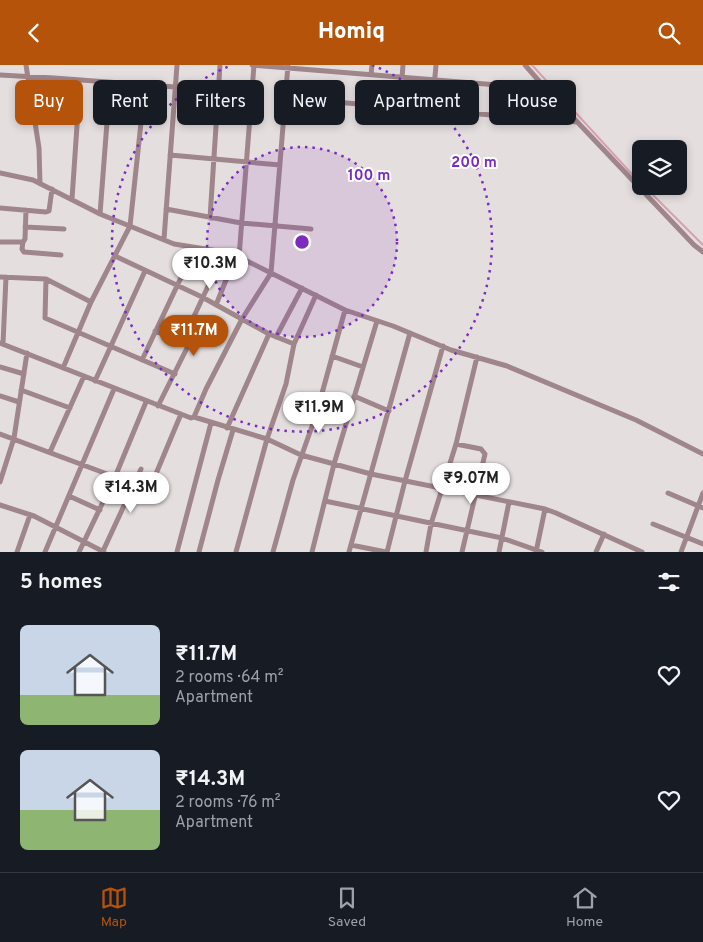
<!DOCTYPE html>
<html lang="en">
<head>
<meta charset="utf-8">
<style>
  :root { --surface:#171b24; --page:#242831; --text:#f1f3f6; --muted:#9ea1a6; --line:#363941; --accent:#b45309 }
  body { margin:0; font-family:Overpass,sans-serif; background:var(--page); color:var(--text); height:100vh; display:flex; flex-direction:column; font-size:19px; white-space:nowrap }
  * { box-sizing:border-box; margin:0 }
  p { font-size:16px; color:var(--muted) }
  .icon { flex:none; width:28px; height:28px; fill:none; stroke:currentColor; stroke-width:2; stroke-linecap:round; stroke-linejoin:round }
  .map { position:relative; height:487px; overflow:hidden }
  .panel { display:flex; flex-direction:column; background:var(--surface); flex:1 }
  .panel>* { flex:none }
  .guide { position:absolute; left:15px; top:15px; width:674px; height:45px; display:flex; gap:10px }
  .tools { position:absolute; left:632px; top:75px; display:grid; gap:10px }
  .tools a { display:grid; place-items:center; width:55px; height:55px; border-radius:8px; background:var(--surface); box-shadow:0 2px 8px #0003; font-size:25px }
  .price { position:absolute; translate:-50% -42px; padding:0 11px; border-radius:18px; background:#fff; color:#222; font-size:16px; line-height:32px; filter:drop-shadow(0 1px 2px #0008) }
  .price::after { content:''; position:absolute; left:50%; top:30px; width:15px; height:11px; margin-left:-8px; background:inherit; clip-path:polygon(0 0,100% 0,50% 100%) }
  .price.current { background:var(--accent); color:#fff }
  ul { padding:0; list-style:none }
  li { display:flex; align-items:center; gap:15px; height:125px; padding:0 20px }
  li span { display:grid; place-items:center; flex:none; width:140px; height:100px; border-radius:8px; color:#555 }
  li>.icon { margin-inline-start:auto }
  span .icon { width:60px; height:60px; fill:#fffc; stroke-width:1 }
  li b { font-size:21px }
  h2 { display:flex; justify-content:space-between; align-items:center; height:60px; padding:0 20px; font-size:21px }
  .tag { padding:0 18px; border-radius:8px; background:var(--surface); box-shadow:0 2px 8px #0003; font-size:18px; line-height:45px }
  .tag.current { background:var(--accent); color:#fff }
  header { display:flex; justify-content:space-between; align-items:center; height:65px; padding:0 20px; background:var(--accent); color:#fff; font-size:22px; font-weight:800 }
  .dock { display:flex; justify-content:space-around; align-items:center; height:70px; border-top:1px solid var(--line); background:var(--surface); font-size:14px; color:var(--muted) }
  .dock a { display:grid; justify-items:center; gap:2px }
  .dock .current { color:var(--accent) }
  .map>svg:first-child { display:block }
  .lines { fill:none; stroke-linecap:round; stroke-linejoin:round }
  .stream { stroke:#daa0ac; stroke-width:2 }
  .minor { stroke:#9f868b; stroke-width:5 }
  .ring { fill:none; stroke:#7b2cbf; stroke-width:2.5; stroke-dasharray:2.5 5 }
  .centre { fill:#7b2cbf; stroke:#fff; stroke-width:2.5 }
  .ring-label { font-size:15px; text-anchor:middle; font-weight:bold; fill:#7b2cbf; stroke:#fff; stroke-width:4; stroke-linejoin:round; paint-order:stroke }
</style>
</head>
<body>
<header><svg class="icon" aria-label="back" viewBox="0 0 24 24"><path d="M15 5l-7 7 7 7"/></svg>Homiq<svg class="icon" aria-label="search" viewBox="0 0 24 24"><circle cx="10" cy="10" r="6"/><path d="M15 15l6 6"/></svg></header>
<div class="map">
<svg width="703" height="487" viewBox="0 0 703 487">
  <rect width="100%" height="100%" fill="#e5dedf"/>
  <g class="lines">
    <path class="stream" d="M532,0L641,119
      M644,121L703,180"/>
    <path class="minor" d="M26,0L39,83L40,119
      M252,0L546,24
      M525,0L546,24L694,180L703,187
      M0,10L54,13L175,22
      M371,10L372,0
      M402,13L403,0
      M218,28L251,31
      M286,33L577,57
      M432,45L436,0
      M473,48L476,19
      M170,90L280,100
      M0,108L33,115L100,149L174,179L224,187L239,192L345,245L393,261L451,285L507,301L636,355L703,389
      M72,134L78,46
      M0,143L46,147L49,146L52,124
      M166,144L241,158L311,164
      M100,149L110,18
      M210,153L220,0
      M25,162L64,164
      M164,174L177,0
      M0,177H23L25,174L26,145
      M23,177L22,184L24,187L61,190
      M115,191L202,232L269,269L294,279
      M0,212L46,214L91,237
      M46,214L45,253L175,309
      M316,230L294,279L286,319L267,374L301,390L371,409L545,444L556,448L642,487
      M216,240L226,215L239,192L254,0
      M155,266L182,277
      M276,272L302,223
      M0,278L191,353L194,352L267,374L236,487
      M3,279L6,212
      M332,291L363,302
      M142,295L195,183
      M0,302L24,309
      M63,303L91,237L130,161L145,20
      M95,316L145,206
      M21,325L70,343
      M0,331L19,337
      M354,331L389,346
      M158,341L188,281L182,277L224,187
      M194,352L206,324L242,254L271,208L288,0
      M227,363L269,269
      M0,369L134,419
      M456,379L481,384L485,389L462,487
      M50,387L84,311
      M153,416L181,349
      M0,417L14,373L27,288
      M668,428L703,443
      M69,431L100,445
      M325,436L502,473L542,487
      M0,440L34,451L104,487
      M653,459L703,479
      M351,480L386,487
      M103,486L141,404
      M17,487L30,450
      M45,487L114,324
      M79,487L115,412L146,337
      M177,487L211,358
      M199,487L218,415L233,365
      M273,487L293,415L316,350L345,245
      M312,487L334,399L377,256
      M349,487L410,268
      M387,487L405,416L443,281
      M426,487L431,459L456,379L477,292
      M499,487L509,437
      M536,487L545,444
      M596,487L604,469
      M681,487L703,428"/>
  </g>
  <circle cx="302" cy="177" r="95" fill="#7b2cbf" fill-opacity=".12"/>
  <g class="ring">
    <circle cx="302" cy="177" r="95"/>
    <path d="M372 0A190 190 0 1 1 232 0"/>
  </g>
  <circle cx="302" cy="177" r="8" class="centre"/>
  <g class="ring-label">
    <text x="474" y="102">200 m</text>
    <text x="369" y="115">100 m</text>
  </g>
</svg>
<div class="tools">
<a><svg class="icon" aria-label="layers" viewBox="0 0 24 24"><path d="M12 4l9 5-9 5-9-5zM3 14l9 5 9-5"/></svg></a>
</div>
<b class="price" style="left:210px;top:225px">₹10.3M</b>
<b class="price current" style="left:194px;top:292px">₹11.7M</b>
<b class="price" style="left:319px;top:369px">₹11.9M</b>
<b class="price" style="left:471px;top:440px">₹9.07M</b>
<b class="price" style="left:131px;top:449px">₹14.3M</b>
<div class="guide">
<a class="tag current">Buy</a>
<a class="tag">Rent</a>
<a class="tag">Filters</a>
<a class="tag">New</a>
<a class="tag">Apartment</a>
<a class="tag">House</a>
</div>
</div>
<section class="panel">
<h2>5 homes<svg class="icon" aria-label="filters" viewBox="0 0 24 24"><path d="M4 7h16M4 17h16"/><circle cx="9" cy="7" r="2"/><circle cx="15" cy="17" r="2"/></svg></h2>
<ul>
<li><span style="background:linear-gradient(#c9d6e8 70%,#8fb573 0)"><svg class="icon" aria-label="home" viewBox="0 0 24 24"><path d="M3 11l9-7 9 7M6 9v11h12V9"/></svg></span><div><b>₹11.7M</b><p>2 rooms · 64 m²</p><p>Apartment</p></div><svg class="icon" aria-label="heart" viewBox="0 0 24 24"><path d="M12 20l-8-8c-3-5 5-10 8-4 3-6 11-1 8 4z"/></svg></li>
<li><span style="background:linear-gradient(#c9d6e8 60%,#8fb573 0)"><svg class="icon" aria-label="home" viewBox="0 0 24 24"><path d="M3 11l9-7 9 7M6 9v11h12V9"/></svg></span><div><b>₹14.3M</b><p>2 rooms · 76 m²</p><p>Apartment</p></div><svg class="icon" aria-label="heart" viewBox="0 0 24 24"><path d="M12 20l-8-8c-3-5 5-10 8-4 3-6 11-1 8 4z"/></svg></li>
</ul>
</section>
<nav class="dock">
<a class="current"><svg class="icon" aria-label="map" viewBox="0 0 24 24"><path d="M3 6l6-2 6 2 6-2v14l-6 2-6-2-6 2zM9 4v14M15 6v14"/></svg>Map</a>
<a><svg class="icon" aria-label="saved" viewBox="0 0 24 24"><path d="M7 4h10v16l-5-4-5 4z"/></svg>Saved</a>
<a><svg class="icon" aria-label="home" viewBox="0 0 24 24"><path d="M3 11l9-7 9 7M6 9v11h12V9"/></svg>Home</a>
</nav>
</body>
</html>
